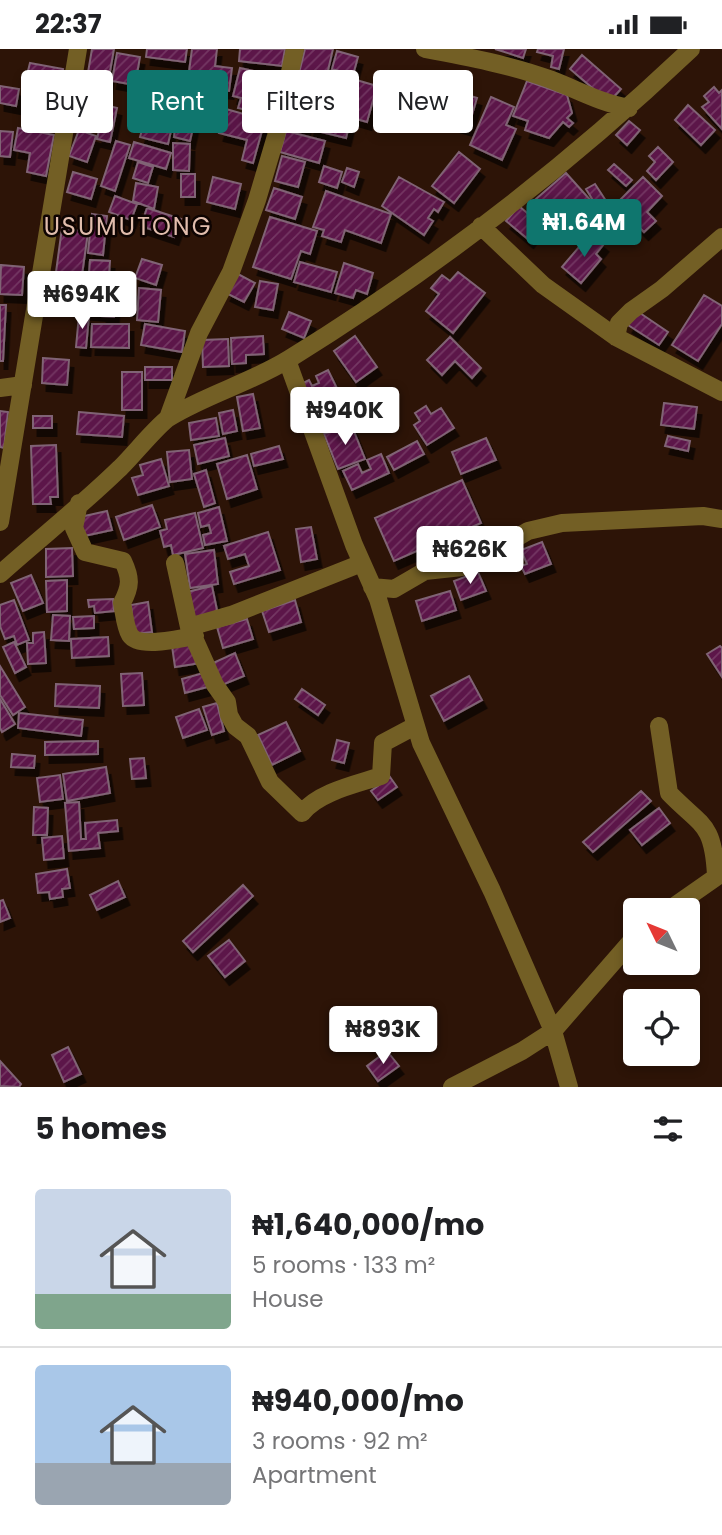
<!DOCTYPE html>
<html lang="en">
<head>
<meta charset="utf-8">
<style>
  :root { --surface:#fff; --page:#f6f6f6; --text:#202124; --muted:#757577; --line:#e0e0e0; --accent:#0f766e }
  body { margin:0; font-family:Poppins,sans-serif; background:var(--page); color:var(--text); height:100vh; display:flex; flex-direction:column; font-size:26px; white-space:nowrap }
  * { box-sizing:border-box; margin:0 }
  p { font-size:23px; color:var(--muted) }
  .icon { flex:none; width:38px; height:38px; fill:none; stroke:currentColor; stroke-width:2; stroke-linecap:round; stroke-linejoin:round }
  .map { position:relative; height:1038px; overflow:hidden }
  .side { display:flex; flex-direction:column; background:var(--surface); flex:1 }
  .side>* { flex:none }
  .banner { position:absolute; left:21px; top:21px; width:681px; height:63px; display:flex; gap:14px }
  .needle { width:46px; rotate:313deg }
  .fabs { position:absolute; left:623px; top:849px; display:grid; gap:14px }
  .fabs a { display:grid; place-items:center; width:77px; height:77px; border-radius:7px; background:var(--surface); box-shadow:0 4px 10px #0003; font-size:35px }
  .price { position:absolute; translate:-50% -60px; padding:0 16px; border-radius:7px; background:#fff; color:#222; font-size:23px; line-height:46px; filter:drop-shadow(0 2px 4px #0008) }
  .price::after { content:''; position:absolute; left:50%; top:42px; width:21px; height:16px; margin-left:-10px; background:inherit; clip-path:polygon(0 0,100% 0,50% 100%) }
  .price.current { background:var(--accent); color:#fff }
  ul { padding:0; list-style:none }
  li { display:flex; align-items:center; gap:21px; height:175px; padding:0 35px }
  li+li { border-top:2px solid var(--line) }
  li span { display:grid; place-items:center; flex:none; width:196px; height:140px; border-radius:7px; color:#555 }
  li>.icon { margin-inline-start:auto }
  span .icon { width:84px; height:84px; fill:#fffc; stroke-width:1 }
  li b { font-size:30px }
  h2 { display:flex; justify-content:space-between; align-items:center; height:84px; padding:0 35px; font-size:30px }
  .chip { padding:0 24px; border-radius:7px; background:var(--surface); box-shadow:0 4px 10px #0003; font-size:24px; line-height:63px }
  .chip.current { background:var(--accent); color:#fff }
  .status { display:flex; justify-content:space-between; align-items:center; height:49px; padding:0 35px; background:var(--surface); direction:ltr }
  .status svg { height:19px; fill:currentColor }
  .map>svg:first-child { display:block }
  .building { fill:url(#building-hatch); stroke:#806375; stroke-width:2; filter:url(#shadow) }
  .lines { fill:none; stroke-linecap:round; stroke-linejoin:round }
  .minor { stroke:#735f25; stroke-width:18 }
  .labels { text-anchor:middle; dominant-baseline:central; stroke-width:5; stroke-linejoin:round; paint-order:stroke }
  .quarter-label { font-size:24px; letter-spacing:2px; fill:#e1bdad; stroke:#0e0402 }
</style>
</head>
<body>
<div class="status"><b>22:37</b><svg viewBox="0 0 49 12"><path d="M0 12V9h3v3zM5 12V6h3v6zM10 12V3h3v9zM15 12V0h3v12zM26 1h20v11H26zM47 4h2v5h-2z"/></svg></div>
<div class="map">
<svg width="722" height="1038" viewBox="0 0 722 1038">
  <defs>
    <pattern id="building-hatch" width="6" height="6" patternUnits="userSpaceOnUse" patternTransform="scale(1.75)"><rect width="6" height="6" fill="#5c1549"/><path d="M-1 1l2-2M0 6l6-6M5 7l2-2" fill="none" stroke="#743763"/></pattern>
    <filter id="shadow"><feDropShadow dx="4.5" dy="8" stdDeviation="0" flood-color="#0009"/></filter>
  </defs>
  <rect width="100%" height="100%" fill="#2d1407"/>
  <path class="building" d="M92,0H114L106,45L85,41Z
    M147,0H187L185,13L146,8Z
    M192,0H217L215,17L232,19L229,42L187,38Z
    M240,0H285L282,17L239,12Z
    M305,0H333L326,30L299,24Z
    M495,0H526L523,9Z
    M538,0H564L559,20L551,18L553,7L537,3Z
    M337,2L358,8L353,26L332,20Z
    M117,4L140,8L135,36L112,32Z
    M582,6L621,40L609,53L570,20Z
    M30,14L63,20L61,32L27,26Z
    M240,19L262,24L259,36L275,40L269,66L238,59L241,49L233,47Z
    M266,23L280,25L279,35L264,34Z
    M301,26L333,36L329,47L298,36Z
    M346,28L377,37L367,73L353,69L355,64L337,59Z
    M156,29L183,33L182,45L154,42Z
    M527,32L567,46L572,64L567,69L573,74L569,78L563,73L549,89L525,81L528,72L513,67Z
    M0,37L19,40L16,57L0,54Z
    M136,38L164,47L159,62L131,53Z
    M714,38L719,44L722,41V80L702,58L709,53L704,47Z
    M444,39L477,49L468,79L435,69Z
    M491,48L514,58L506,76L516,80L502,111L470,96Z
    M291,49L312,55L305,81L283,75Z
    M105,56L117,59L110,93L97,90Z
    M178,56L197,61L190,92L174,88Z
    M315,56L352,65L346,89L309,80Z
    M688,56L715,81L701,96L675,71Z
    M226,60L265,71L253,114L242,111L247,91L219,84Z
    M146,67L173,73L168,95L140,88Z
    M629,72L640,81L627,96L616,86Z
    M18,79L54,86L46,127L27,123L30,104L14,101Z
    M79,81L96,87L87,113L69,107Z
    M0,82L13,83L10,108L0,107Z
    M286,82L325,92L319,114L280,103Z
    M116,92L130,96L115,142L101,137Z
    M134,93L171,104L166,120L129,109Z
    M173,94L190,95L189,122L173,121Z
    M658,98L673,113L656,131L647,122L655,113L649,107Z
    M459,103L480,120L454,154L432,137Z
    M282,107L305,113L298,138L275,132Z
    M138,113L153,118L148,134L133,129Z
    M614,115L632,131L626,137L608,121Z
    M324,117L342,123L337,139L319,133Z
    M347,119L359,123L354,138L342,133Z
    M73,123L97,130L91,150L67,143Z
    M566,124L592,153L555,185L529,156Z
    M181,125H195V148H181Z
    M213,128L241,135L235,160L207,153Z
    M399,128L444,153L438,163L434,160L428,169L433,172L424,186L382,157Z
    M643,128L662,147L647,163L656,172L644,183L616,155Z
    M136,134L158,138L154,160L133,152Z
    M595,135L608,155L599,161L586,140Z
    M274,139L302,148L295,170L266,161Z
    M326,142L391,165L381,194L345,181L341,193L322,187L324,181L313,178Z
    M115,147L137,155L131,171L109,163Z
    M519,157L541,176L529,191L506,172Z
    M147,159L181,170L174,188L141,177Z
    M92,165L107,167L103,206L88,204Z
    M270,168L317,182L310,205L301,202L291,230L253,218Z
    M62,179L88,183L82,226L56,223Z
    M591,184L604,195L596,205L601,210L581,234L562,218Z
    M142,210L162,216L156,236L135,229Z
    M90,211L110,212L109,226L89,225Z
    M300,213L337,223L331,243L294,233Z
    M344,214L373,224L367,245L356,241L353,249L335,244Z
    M1,216L24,218L22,246L0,245Z
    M458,223L485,244L453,284L426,262L439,245L431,239L442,226L450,232Z
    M236,224L255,234L244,253L226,244Z
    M54,227L74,228L72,251L52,249Z
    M260,232L278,235L273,261L255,258Z
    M81,236L102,237L101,264L80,262Z
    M105,238L132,240L130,259L115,257L114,268L102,267Z
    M139,239L161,241L158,273L137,271Z
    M704,246L722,257V275L698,312L672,296Z
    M0,256H6L3,312H0Z
    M637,262L668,283L659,296L628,276Z
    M289,263L311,272L304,289L282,280Z
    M79,266L89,267L86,299L76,298Z
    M92,275H129V299L91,298Z
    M145,275L185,282L182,303L141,296Z
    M263,287L264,305L246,306V314L232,315L231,289Z
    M355,287L377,318L356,333L334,302Z
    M450,288L481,319L472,329L455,312L442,326L427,311Z
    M228,290L229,317L203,318L202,291Z
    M43,309L69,311L67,336L42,334Z
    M145,318H172V331H145Z
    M328,321L346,358L329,367L334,377L323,383L301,335L309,331L312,337L319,334L316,327Z
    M122,323H142V361H122Z
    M253,345L260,379L243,382L237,348Z
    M664,354L697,358L694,380L661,376Z
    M426,357L431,365L441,359L454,379L427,396L414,376L420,372L415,364Z
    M233,361L237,382L223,385L219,364Z
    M0,362L8,363L4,399L0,398Z
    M79,363L124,367L122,388L77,385Z
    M33,367H52V379H33Z
    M216,369L219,387L191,391L189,374Z
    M351,375L365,410L338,420L324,385Z
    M668,387L690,392L688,402L665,397Z
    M225,389L229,407L198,415L194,396Z
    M486,389L496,411L461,425L452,403Z
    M417,392L424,405L394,421L387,408Z
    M56,396L58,448H50L51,455H33L31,397Z
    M279,397L283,410L254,417L251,405Z
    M189,401L192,430L170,433L167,403Z
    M381,405L389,424L352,441L343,422L358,415L362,424L371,420L367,411Z
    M247,406L257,440L227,450L217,415Z
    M161,410L169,437L138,446L132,429L143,426L140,416Z
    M206,421L215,454L204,458L194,425Z
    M462,431L481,474L394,512L375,469Z
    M152,456L160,478L124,491L116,468Z
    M219,458L227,492L205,496L203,486L211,484L209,476L201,478L198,464Z
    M107,462L112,481L84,487L80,468Z
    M195,464L203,499L173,506L171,496L164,498L160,482L167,480L165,471Z
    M311,478L317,510L301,513L296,480Z
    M268,483L280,521L234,535L230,523L249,517L245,505L228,510L224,497Z
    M542,493L551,515L525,525L521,517L527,515L521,501Z
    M72,499L73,527L46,528V500Z
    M214,501L218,535L190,539L185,505Z
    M478,523L486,542L461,551L454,532Z
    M31,526L43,554L23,562L11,534Z
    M67,531V562L47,563L46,532Z
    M212,537L218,566L194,571L187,543Z
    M450,542L456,561L422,572L416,552Z
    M113,550L114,562L95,564L94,557L89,558L88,551Z
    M14,551L29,591L17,596L14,587L5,590L0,577V556Z
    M295,551L301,573L269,583L262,562Z
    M148,553L152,583L134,585L131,556Z
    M53,566L70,567L69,592L51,591Z
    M94,567V579L74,580L73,568Z
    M247,570L253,590L223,599L217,578Z
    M44,583L46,614L28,615L27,594H33V584Z
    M108,588L109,607L72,609L71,590Z
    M198,592L201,614L175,618L172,597Z
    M14,593L26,618L15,624L3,598Z
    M720,597L722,599V628L707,605Z
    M235,604L244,627L222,636L213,614Z
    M0,617L25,658L13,666L0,646Z
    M207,623L211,637L185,644L182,630Z
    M142,624L144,656L123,657L121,625Z
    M469,627L482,651L444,672L431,647Z
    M56,635L100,637L99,659L55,657Z
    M302,640L325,656L318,666L295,650Z
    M0,650L15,675L2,683L0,679Z
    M217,654L224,682L212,686L203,658Z
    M199,660L207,681L183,689L176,668Z
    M19,664L83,671L81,687L18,679Z
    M286,673L300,702L272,716L258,686Z
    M337,691L349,694L344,714L332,711Z
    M98,692V705L45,706V693Z
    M12,705L35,707L34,719L11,718Z
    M144,709L146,729L132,730L130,710Z
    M106,718L110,744L67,752L63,725Z
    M60,726L63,750L40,753L37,729Z
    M390,728L397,738L378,751L371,742Z
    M641,742L651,752L593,803L583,793Z
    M79,753L81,790H86L85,774L117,771L118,782L98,784L100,799L69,802L65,754Z
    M34,758L48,759L47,786H33Z
    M659,759L670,774L642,796L630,781Z
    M62,787L64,809L44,811L42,789Z
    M67,820L70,839L62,840L63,848L50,850L49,843L38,844L36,825Z
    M118,832L125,848L97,861L90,846Z
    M243,836L253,847L193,903L183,892Z
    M3,851L10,869L0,873V852Z
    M229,891L245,912L225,928L208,907Z
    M68,998L81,1025L64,1033L52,1006Z
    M387,1002L399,1017L378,1032L367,1017Z
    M0,1012L21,1035L19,1038L0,1037Z"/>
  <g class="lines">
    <path class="minor" d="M425,0C468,8 511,16 552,31C578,41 601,54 629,59
      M481,177L543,236L616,288L722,343
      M616,288L619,274L631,262L662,240L722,188
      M287,311L354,496L378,550L421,694L492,842L553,982L569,1038
      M0,339L23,336
      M168,369L199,284L231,223L257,151L276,87L295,0
      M79,454L74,479L85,503L123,512C131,529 131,537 122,554C124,563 125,578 130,586C139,600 182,589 195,587
      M0,473L78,0
      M175,514L189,578L215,636L227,653L229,666L235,677L248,687L270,733L302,764C318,743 357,735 381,727L383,694L415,677
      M0,525C39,490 81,457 119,420C131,409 159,374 170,368C208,345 252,333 289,310C433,221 569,116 691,0
      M372,538L394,540L425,522L462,518L479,511L528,482L562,474L703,467L722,470
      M189,578L231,566L362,514
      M659,677L669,744C702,778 713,773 716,826
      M669,861L722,824
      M452,1038L522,1002L553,982L635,888"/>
  </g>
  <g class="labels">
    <g class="quarter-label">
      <text x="128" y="177">USUMUTONG</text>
    </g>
  </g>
</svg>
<div class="fabs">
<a><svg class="needle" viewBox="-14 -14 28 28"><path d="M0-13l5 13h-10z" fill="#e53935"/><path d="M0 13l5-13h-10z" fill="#757577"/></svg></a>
<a><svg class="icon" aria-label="locate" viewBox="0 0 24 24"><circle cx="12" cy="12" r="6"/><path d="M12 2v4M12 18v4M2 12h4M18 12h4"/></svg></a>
</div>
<b class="price current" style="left:584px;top:210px">₦1.64M</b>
<b class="price" style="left:82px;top:282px">₦694K</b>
<b class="price" style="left:345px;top:398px">₦940K</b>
<b class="price" style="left:470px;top:537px">₦626K</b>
<b class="price" style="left:383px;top:1017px">₦893K</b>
<div class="banner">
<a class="chip">Buy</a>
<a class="chip current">Rent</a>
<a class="chip">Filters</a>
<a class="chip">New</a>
</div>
</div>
<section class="side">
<h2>5 homes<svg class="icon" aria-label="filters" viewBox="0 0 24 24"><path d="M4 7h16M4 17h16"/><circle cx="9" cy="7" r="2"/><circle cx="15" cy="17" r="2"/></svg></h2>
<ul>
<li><span style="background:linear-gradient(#c9d6e8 75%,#7fa58c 0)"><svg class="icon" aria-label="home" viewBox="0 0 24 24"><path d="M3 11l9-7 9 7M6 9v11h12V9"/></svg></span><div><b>₦1,640,000/mo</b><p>5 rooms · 133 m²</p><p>House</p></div></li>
<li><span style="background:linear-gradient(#a9c7e8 70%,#9aa5b1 0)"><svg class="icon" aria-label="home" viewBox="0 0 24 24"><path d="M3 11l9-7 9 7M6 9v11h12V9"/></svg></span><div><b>₦940,000/mo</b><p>3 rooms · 92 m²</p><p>Apartment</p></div></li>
</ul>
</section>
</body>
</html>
